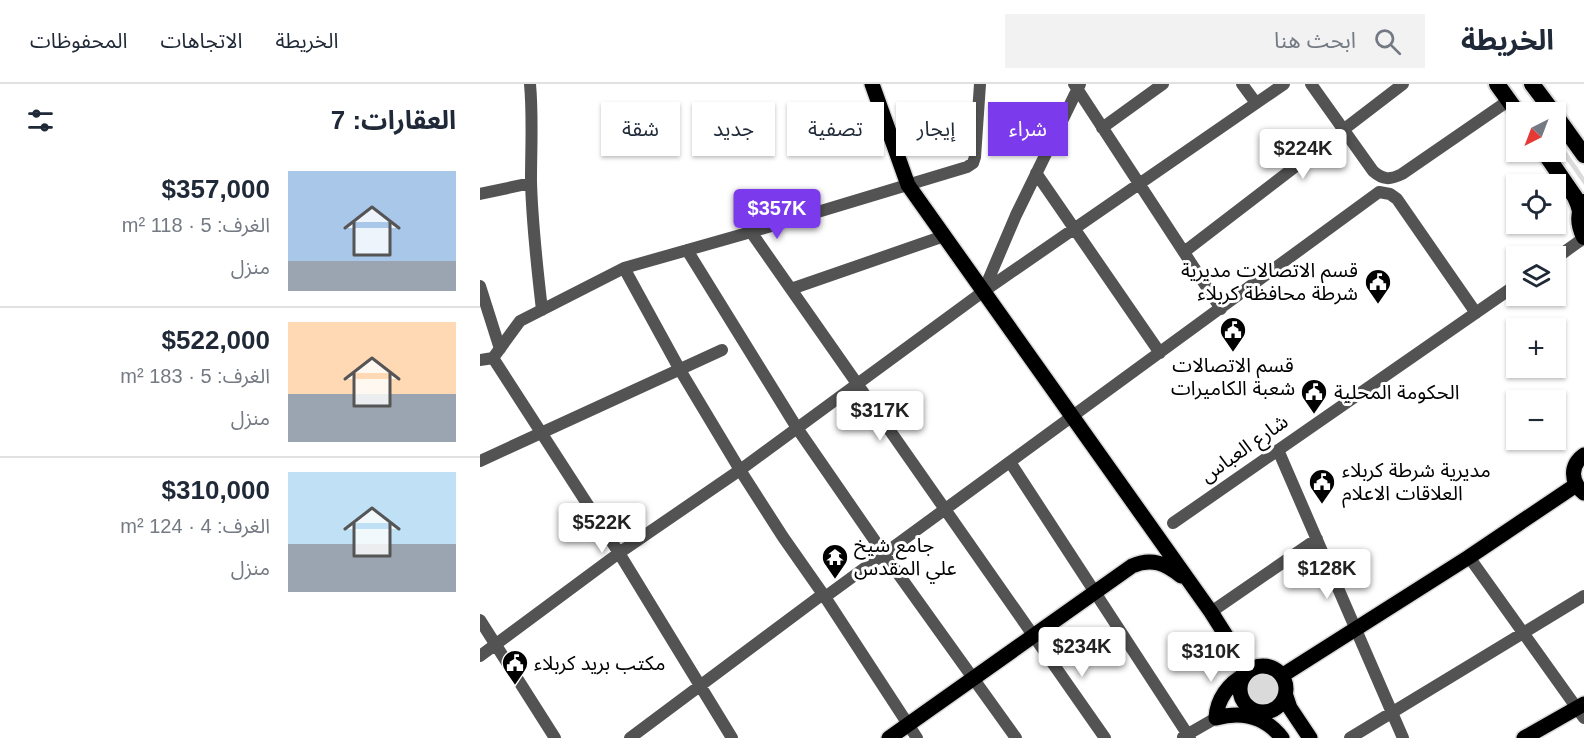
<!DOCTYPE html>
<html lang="ar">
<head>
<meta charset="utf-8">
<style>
  :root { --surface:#fff; --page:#f2f2f3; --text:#1f2937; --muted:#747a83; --line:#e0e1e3; --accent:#7c3aed }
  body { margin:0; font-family:Arial,"Noto Sans Arabic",sans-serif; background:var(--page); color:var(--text); direction:rtl; height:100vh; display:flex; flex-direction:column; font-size:22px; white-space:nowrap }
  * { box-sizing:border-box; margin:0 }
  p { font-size:20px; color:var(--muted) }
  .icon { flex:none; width:33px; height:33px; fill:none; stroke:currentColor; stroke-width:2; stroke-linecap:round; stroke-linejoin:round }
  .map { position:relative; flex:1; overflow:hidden; direction:ltr }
  .details { display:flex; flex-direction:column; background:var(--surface); width:480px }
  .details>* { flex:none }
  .top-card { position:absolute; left:18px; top:18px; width:570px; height:54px; direction:rtl; display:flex; gap:12px }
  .needle { width:39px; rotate:222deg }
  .controls { position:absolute; left:1026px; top:18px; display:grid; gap:12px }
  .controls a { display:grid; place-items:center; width:60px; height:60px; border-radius:0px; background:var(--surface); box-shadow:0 2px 4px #0004; font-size:30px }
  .price { position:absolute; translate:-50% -51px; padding:0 14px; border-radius:6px; background:#fff; color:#222; font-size:20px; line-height:39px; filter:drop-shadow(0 2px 3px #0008) }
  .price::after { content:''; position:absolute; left:50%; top:36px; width:18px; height:14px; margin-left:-9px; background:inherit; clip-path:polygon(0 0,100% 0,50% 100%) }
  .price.active { background:var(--accent); color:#fff }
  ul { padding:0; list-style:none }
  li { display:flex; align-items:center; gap:18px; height:150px; padding:0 24px }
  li+li { border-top:2px solid var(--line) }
  li span { display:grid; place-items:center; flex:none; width:168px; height:120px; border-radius:0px; color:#555 }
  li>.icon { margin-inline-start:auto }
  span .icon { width:72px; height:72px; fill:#fffc; stroke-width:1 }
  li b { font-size:26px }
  h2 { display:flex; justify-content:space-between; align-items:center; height:72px; padding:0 24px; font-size:26px }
  .chip { padding:0 21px; border-radius:0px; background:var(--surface); box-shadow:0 2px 4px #0004; font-size:21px; line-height:54px }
  .chip.active { background:var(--accent); color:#fff }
  header { display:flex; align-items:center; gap:36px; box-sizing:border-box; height:84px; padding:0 30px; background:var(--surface); border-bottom:2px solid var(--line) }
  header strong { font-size:28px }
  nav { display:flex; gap:33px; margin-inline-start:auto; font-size:21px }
  .search { width:420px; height:54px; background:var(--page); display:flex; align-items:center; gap:15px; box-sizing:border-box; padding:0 21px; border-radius:0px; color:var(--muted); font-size:22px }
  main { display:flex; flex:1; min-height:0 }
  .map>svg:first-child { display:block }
  .green { fill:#dadada }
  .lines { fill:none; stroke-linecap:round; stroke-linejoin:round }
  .major-casing { stroke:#dbdbdb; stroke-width:18 }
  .highway-casing { stroke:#dbdbdb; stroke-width:20 }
  .minor { stroke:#535353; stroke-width:12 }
  .major { stroke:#000; stroke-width:15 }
  .highway { stroke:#000; stroke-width:16 }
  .labels { text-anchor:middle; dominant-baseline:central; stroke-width:6; stroke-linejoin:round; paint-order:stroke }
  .poi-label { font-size:20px; fill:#000; stroke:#fff; text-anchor:start }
  .street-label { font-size:20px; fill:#000; stroke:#fff }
</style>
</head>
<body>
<header>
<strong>الخريطة</strong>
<div class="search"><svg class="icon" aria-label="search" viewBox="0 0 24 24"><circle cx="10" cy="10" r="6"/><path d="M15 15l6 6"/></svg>ابحث هنا</div>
<nav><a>الخريطة</a><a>الاتجاهات</a><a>المحفوظات</a></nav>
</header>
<main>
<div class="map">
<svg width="1104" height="654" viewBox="0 0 1104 654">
  <rect width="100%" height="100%" fill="#fff"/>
  <path class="green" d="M1076,52L1104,93V101L1076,61Z
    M766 605a17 17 0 1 1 34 0a17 17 0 1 1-34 0Z"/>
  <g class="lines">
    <g class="major-casing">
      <path id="major" d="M392,0L428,101L731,528L757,569L765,590
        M1104,371C1090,381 1090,398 1104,409
        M760 605a23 23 0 1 1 46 0a23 23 0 1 1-46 0Z
        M765,591C749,599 737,615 736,634C762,627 785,632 802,654
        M803,591L989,473L1096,401
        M806,612L810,624L830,654
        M409,654L652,482C672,473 686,480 701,492
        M1044,654L1104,620"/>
    </g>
    <g class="highway-casing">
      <path id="highway" d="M1017,0L1037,28
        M1052,0L1073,28
        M1076,32L1104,71
        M1064,68L1095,113L1098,120L1100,127
        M1104,118C1097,130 1098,141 1104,153"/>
    </g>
    <path class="minor" d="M50,0C53,32 51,64 51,97C52,140 57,183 62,226
      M594,0L741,225
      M762,0L776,19
      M831,0L893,87C903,96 910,96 922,90L1028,17
      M622,44L683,0
      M556,89L680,269
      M0,110L51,99
      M271,148L625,654
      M207,166L317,344L404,470L536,654
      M704,168L923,0
      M1076,174L1104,154
      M144,184L200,286L260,386L303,453L345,513L437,654
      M0,202L20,265
      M311,205L464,152
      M504,206L536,131L600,0
      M13,274L139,469L252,654
      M0,276L13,274L40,237L144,184L271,148L487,83L493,79L495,73L500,0
      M798,366L923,654
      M0,377L242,266
      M530,378L710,654
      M693,439L1036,201
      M989,473L1104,634
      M345,513L899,108L910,110L917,115L996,229
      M731,528L837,455
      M0,536L75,654
      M0,572L139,469L260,386L504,207L804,0
      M703,653L736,634
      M150,654L343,510
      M870,654L1104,512"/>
    <use href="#major" class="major"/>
    <use href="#highway" class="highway"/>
  </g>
  <defs>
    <g id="civic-pin" transform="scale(1.35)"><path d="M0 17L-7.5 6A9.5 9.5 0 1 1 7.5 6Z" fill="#000" stroke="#fff"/><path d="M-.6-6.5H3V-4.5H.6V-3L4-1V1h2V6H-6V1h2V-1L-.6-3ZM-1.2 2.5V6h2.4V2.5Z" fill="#fff"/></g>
    <g id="temple-pin" transform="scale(1.35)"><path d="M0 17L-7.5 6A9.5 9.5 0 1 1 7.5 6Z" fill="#000" stroke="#fff"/><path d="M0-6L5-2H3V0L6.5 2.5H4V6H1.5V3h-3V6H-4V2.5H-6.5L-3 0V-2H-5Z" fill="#fff"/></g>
  </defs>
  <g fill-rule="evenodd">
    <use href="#civic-pin" x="898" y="198"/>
    <use href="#civic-pin" x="753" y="246"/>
    <use href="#civic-pin" x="834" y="308"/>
    <use href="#civic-pin" x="842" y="398"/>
    <use href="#temple-pin" x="355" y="473"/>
    <use href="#civic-pin" x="35" y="579"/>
  </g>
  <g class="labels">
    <g class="poi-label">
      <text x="878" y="186" text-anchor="end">قسم الاتصالات مديرية<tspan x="878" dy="23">شرطة محافظة كربلاء</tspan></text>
      <text x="753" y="281" text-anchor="middle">قسم الاتصالات<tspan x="753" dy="23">شعبة الكاميرات</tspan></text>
      <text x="854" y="308">الحكومة المحلية</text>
      <text x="862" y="386">مديرية شرطة كربلاء<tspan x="862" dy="23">العلاقات الاعلام</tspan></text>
      <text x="374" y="461">جامع شيخ<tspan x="374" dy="23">علي المقدس</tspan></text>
      <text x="54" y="579">مكتب بريد كربلاء</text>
    </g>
    <g class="street-label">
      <text transform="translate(764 364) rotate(-35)">شارع العباس</text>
    </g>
  </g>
</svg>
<div class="controls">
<a><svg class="needle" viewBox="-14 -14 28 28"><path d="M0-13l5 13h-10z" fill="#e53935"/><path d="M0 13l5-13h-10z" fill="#747a83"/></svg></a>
<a><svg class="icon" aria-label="locate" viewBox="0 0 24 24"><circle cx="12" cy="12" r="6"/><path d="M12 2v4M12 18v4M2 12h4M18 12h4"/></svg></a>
<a><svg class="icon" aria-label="layers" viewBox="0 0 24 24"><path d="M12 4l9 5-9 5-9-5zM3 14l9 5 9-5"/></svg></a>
<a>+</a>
<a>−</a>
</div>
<b class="price" style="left:823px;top:96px">$224K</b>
<b class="price active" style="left:297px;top:156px">$357K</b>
<b class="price" style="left:400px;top:358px">$317K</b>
<b class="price" style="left:122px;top:470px">$522K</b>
<b class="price" style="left:847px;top:516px">$128K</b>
<b class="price" style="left:602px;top:594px">$234K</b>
<b class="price" style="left:731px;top:599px">$310K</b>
<div class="top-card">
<a class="chip active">شراء</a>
<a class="chip">إيجار</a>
<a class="chip">تصفية</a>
<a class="chip">جديد</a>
<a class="chip">شقة</a>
</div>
</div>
<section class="details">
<h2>العقارات: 7<svg class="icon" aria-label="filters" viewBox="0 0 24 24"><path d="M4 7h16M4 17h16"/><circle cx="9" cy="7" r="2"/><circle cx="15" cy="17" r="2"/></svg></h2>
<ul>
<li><span style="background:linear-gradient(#a9c7e8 75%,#9aa5b1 0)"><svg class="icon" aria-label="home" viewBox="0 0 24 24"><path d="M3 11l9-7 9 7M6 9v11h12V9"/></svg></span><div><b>$357,000</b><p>الغرف: 5 · 118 m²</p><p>منزل</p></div></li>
<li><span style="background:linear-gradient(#ffd9b3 60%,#9aa5b1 0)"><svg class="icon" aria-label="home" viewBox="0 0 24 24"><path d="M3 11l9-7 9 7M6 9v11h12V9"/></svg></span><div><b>$522,000</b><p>الغرف: 5 · 183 m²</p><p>منزل</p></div></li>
<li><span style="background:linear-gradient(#bfe0f5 60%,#9aa5b1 0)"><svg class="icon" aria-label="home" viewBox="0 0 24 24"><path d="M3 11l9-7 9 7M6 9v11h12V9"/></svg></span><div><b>$310,000</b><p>الغرف: 4 · 124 m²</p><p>منزل</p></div></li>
</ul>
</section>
</main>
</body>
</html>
